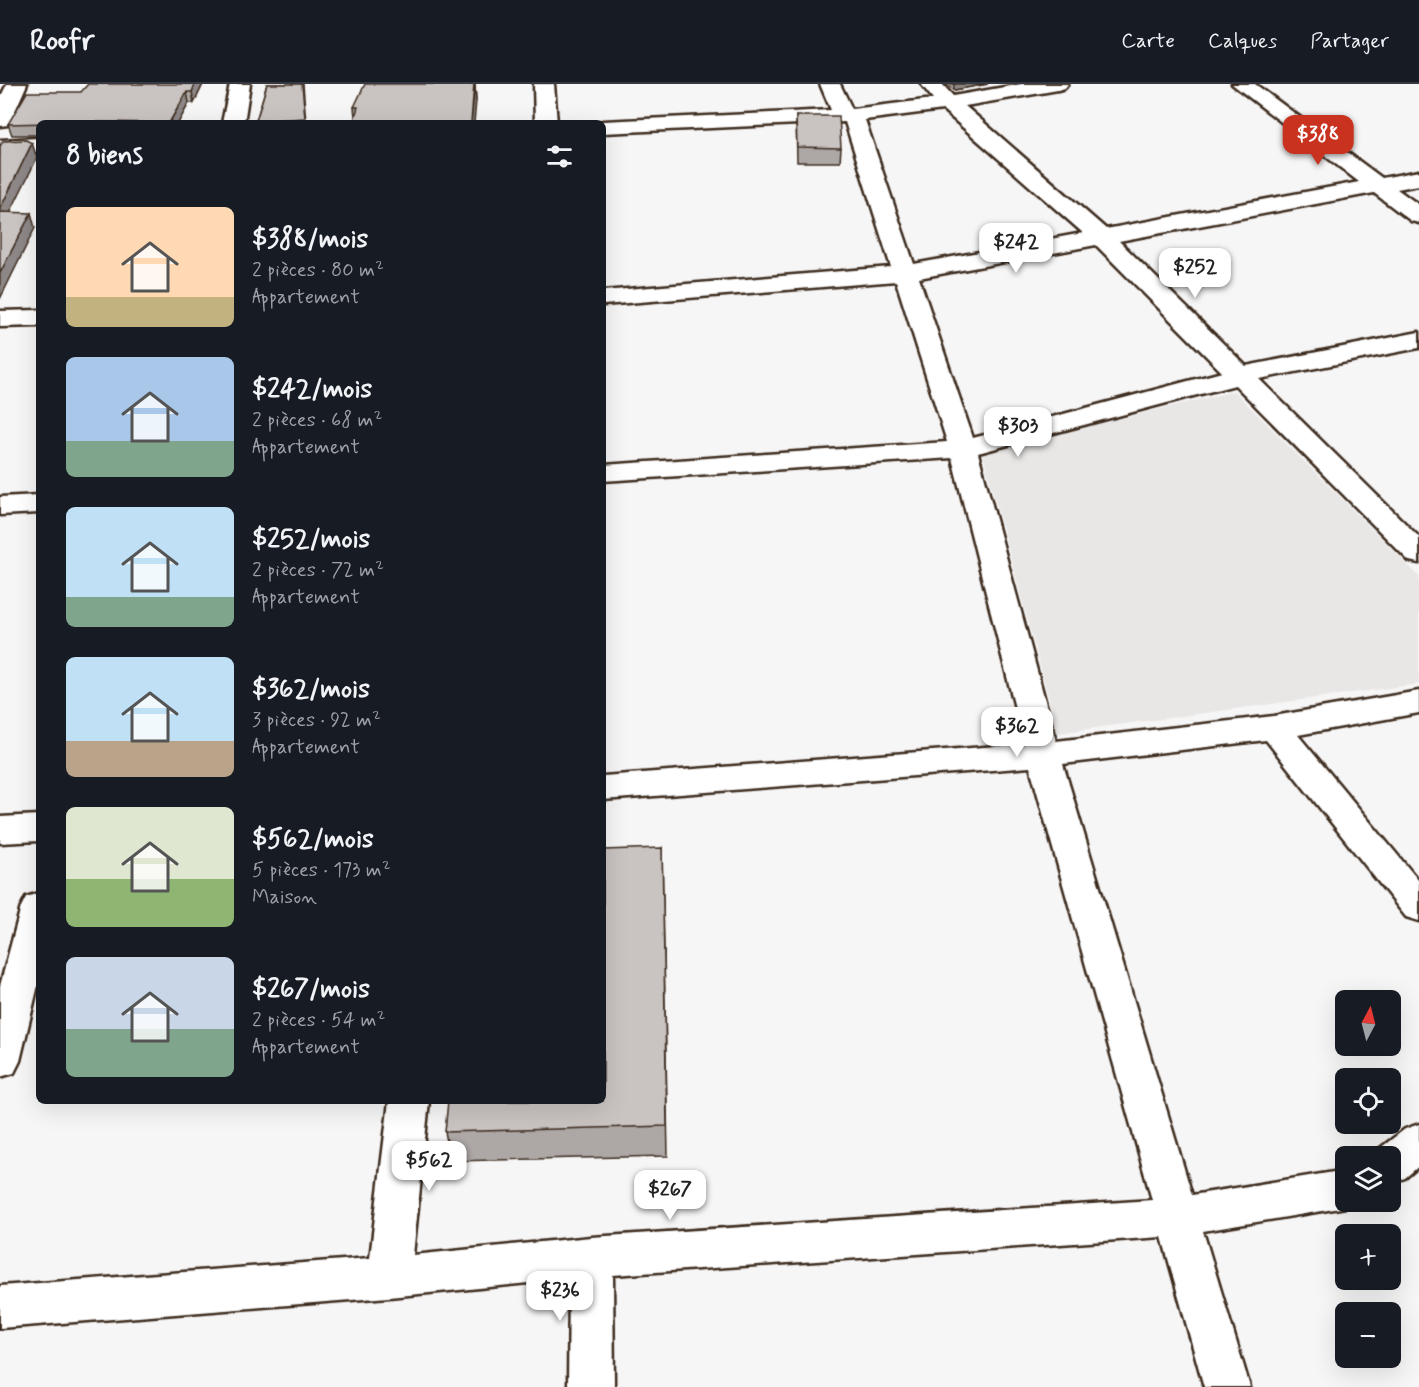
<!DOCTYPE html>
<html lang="fr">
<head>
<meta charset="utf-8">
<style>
  :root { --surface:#171b24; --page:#242831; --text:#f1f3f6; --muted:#9ea1a6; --line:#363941; --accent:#c8321e }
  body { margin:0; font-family:Mynerve,sans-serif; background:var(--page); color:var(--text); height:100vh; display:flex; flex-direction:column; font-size:22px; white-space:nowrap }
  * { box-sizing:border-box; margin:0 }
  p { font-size:20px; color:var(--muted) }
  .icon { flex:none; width:33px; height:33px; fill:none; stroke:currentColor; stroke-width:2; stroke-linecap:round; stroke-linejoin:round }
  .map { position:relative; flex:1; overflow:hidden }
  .side { position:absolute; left:36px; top:36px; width:570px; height:984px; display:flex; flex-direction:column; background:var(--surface); border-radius:9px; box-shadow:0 6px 24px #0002 }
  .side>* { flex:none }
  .needle { width:39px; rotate:7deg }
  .controls { position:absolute; left:1335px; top:906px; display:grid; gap:12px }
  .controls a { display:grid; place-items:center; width:66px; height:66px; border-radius:9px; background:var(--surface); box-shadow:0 6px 24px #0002; font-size:30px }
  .price { position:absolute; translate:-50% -51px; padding:0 14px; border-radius:12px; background:#fff; color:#222; font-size:20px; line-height:39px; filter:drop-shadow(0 2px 3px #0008) }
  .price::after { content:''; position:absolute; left:50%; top:36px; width:18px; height:14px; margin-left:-9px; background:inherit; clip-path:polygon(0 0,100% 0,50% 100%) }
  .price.selected { background:var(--accent); color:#fff }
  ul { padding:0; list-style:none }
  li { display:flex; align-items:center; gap:18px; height:150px; padding:0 30px }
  li span { display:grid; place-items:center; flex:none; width:168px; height:120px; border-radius:9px; color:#555 }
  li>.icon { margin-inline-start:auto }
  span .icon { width:72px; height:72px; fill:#fffc; stroke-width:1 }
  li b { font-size:26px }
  h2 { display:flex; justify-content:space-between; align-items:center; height:72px; padding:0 30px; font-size:26px }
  header { display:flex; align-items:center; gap:36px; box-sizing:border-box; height:84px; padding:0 30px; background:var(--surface); border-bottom:2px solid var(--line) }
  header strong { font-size:28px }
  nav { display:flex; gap:33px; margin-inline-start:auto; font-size:21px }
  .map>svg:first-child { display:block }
  .built { fill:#e9e7e6 }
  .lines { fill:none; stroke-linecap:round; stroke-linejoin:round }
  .minor-casing { stroke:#3b2a1e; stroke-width:5 }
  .minor { fill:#fff; fill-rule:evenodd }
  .wall { fill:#ada8a6; stroke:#3b2a1e; stroke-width:1.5 }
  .shaded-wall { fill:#8d8887; stroke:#3b2a1e; stroke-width:1.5 }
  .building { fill:#c9c3c1; stroke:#3b2a1e; stroke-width:1.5 }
</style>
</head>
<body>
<header>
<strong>Roofr</strong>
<nav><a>Carte</a><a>Calques</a><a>Partager</a></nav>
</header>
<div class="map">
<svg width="1419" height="1303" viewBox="0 0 1419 1303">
  <rect width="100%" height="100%" fill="#f7f6f6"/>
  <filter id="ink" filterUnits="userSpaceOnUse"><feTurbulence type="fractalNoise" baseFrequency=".0167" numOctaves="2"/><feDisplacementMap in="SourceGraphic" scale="12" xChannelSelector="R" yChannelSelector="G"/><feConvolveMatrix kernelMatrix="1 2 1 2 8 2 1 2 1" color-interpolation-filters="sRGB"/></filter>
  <g filter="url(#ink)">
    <path class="built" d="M1234,307L1419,492V600L1058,649L982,368Z"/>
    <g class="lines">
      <g class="minor-casing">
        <path id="minor" d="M7,0H27L11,36L8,41L0,42V14Z
          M230,0H250L244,39H222Z
          M534,0H554L557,39H535Z
          M820,0H840L852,25L933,15L921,0H942L953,12L1022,0H1068L1065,4L1058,6L965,22L1106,145L1359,98L1232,0H1255L1382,94L1419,87V101L1397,105L1419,121V139L1411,137L1374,109L1119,157L1246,282L1419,248V264L1259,295L1419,453V479L1409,477L1235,301L978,369L1056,657L1274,632L1419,607V629L1298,651L1419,797V837L1406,833L1266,656L1063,680L1192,1111L1346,1086V1118H1360L1346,1123L1203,1147L1250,1303H1204L1162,1153L613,1191L614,1303H568L569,1195L389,1213L0,1244V1202L370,1174L389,1017H429L413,1171L591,1153L1152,1116L1030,683L603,716V692L1024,660L952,374L603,397V381L947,358L896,197L603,221V207L891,183L845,38L603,49V39H595L603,37L831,26ZM943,26L1083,149L914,180L865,36ZM1096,161L1222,288L973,354L919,194Z
          M39,54V68L0,70V56Z
          M39,226V242L0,243V227Z
          M39,411V429L0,431V413Z
          M39,731V757L0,759V733Z
          M39,809V897L20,977L14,989L0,993V902L21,823L26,813Z
          M1419,1040V1082L1405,1094L1390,1099V1072H1373L1375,1068L1405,1045Z"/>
      </g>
      <use href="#minor" class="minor"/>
    </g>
    <path class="wall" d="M203,0L194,19H189L178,39H39V51H12L8,40L81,8Z
      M267,0H303L306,39H256V37Z
      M945,0H988L954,6Z
      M475,1L476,17L355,33L354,23Z
      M796,32L841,64L840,78H797Z
      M662,764L668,1072L451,1077L445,1048Z"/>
    <path class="shaded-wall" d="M195,0H203L194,19L192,8Z
      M954,0H988L954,6Z
      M475,1L476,17L474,39H471Z
      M187,8L189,19L178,39H169Z
      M32,59L37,74L3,143L0,132V125Z
      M31,129L35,144L0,215V189Z"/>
    <path class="building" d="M88,0H195L192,8H187L169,39L96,38L8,40L27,8H81Z
      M267,0H302L305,34L256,37Z
      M365,0H474L471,39H353L358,23H354Z
      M796,32H839L841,64L797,63Z
      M26,56L32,59L0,125V62L3,57Z
      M0,128L31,129L0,189Z
      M662,764L667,1042L445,1048L448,1017H603V766Z"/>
  </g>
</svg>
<div class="controls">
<a><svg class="needle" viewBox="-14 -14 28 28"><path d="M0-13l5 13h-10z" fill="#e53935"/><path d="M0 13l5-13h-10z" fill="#9ea1a6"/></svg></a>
<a><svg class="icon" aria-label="locate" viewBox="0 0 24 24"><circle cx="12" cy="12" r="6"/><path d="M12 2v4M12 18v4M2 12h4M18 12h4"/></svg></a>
<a><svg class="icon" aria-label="layers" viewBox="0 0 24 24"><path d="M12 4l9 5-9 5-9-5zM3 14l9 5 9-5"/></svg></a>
<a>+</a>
<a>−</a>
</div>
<b class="price selected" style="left:1318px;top:82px">$388</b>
<b class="price" style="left:1016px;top:190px">$242</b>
<b class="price" style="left:1195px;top:215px">$252</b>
<b class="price" style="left:1018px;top:374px">$303</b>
<b class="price" style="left:1017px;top:674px">$362</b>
<b class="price" style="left:429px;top:1108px">$562</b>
<b class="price" style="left:670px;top:1137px">$267</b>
<b class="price" style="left:560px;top:1238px">$236</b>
<section class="side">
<h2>8 biens<svg class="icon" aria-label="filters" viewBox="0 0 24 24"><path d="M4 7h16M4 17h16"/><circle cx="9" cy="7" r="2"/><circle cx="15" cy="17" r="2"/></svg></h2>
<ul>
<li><span style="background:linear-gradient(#ffd9b3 75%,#c2b280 0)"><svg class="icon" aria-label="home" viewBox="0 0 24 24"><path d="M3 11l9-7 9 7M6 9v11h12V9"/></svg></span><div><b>$388/mois</b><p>2 pièces · 80 m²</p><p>Appartement</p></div></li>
<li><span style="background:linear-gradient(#a9c7e8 70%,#7fa58c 0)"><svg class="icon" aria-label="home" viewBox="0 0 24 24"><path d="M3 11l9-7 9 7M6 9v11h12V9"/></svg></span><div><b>$242/mois</b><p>2 pièces · 68 m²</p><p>Appartement</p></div></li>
<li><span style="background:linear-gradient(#bfe0f5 75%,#7fa58c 0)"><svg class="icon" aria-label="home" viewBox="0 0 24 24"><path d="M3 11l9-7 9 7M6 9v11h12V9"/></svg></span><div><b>$252/mois</b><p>2 pièces · 72 m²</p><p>Appartement</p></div></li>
<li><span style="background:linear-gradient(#bfe0f5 70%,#b9a48a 0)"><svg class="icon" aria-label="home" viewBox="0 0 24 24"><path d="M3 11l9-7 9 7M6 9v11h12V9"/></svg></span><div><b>$362/mois</b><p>3 pièces · 92 m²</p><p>Appartement</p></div></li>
<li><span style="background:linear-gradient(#dfe7d0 60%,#8fb573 0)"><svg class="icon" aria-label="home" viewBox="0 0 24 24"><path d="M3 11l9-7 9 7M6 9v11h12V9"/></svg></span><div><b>$562/mois</b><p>5 pièces · 173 m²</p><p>Maison</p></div></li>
<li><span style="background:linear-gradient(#c9d6e8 60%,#7fa58c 0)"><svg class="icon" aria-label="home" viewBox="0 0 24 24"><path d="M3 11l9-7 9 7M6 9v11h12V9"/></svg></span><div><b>$267/mois</b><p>2 pièces · 54 m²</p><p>Appartement</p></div></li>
</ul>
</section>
</div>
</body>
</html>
